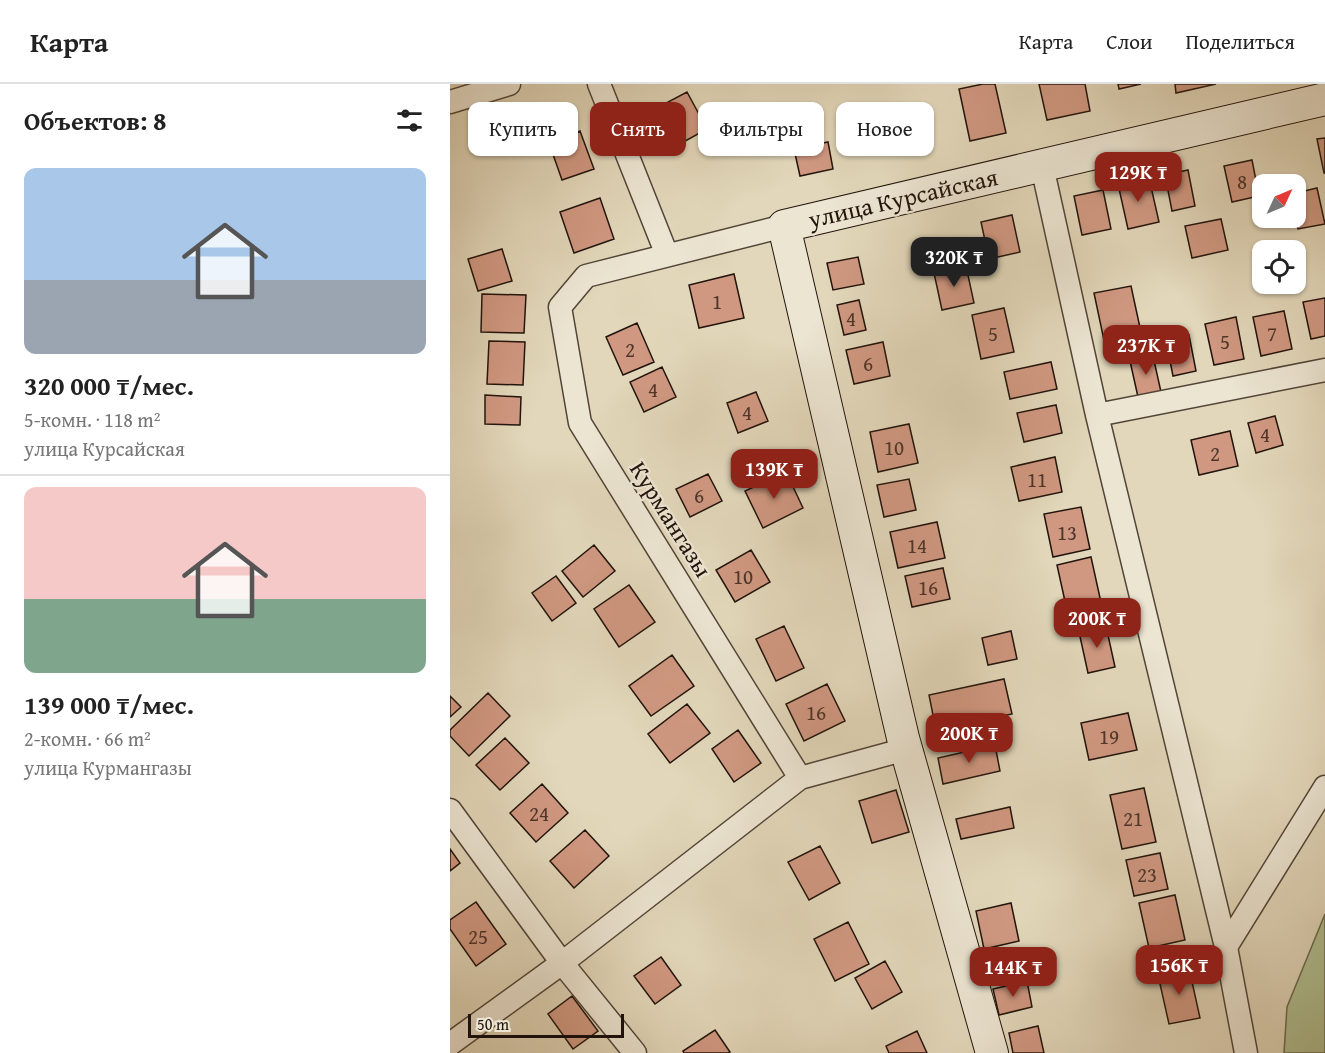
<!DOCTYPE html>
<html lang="ru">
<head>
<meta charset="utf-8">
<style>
  :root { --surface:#fff; --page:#f6f6f6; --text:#222; --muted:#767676; --line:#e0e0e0; --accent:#8f2418 }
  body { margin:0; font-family:"Gentium Book Plus",serif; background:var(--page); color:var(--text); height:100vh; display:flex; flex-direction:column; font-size:22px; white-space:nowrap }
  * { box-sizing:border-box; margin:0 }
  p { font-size:20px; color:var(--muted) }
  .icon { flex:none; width:33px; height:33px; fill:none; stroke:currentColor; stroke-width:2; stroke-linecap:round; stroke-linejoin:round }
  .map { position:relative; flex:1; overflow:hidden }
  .drawer { display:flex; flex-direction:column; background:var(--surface); width:450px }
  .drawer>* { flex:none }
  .guide { position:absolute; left:18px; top:18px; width:570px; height:54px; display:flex; gap:12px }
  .needle { width:39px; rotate:46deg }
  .controls { position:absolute; left:802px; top:90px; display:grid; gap:12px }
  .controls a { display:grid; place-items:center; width:54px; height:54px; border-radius:12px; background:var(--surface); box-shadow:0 2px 4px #0004; font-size:30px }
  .scale { position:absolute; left:18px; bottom:15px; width:156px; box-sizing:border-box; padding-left:6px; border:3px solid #22140c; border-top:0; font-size:16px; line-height:21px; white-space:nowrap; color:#22140c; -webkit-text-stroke:4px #ece5d2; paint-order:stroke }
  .price { position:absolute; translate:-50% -51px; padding:0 14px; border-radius:12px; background:var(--accent); color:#fff; font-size:20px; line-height:39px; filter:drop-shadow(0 2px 3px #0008) }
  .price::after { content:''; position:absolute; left:50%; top:36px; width:18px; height:14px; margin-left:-9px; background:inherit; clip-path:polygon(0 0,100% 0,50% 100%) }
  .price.active { background:#222; color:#fff }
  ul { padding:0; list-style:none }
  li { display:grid; align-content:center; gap:12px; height:318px; padding:0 24px }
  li+li { border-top:2px solid var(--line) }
  li span { display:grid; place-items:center; height:186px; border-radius:12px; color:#555 }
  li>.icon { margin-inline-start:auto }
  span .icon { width:108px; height:108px; fill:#fffc; stroke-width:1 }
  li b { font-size:26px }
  h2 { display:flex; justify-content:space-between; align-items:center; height:72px; padding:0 24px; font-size:26px }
  .chip { padding:0 21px; border-radius:12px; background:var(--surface); box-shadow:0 2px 4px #0004; font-size:21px; line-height:54px }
  .chip.active { background:var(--accent); color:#fff }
  header { display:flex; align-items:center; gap:36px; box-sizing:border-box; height:84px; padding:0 30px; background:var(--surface); border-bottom:2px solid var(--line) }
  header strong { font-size:28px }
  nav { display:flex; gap:33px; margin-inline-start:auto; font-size:21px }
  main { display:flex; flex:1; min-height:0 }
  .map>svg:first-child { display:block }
  .green { fill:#b0bf92; stroke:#696a4f; stroke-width:1.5 }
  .building { fill:#d09881; stroke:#22140c; stroke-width:1.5 }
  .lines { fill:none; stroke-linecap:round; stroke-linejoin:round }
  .street-casing { stroke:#524538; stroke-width:25 }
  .secondary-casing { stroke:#22140c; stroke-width:34 }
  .street { stroke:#ece5d2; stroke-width:22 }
  .secondary { stroke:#ece5d2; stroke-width:32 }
  .labels { text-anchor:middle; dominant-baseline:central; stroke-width:4.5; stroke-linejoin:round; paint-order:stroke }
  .number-label { font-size:21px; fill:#4e3529 }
  .street-label { font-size:24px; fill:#22140c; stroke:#ece5d2 }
</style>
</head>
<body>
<header>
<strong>Карта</strong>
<nav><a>Карта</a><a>Слои</a><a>Поделиться</a></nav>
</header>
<main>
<section class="drawer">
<h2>Объектов: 8<svg class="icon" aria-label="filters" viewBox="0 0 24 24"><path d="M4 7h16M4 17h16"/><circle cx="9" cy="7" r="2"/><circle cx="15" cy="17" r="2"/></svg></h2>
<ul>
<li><span style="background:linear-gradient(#a9c7e8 60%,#9aa5b1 0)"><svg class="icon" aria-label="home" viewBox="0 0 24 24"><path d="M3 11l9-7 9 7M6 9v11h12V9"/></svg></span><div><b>320 000 ₸/мес.</b><p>5-комн. · 118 m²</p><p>улица Курсайская</p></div></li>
<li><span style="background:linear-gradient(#f6c9c9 60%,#7fa58c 0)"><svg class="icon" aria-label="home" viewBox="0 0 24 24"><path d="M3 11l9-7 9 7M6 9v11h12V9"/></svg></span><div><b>139 000 ₸/мес.</b><p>2-комн. · 66 m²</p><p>улица Курмангазы</p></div></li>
</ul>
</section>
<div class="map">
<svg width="875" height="969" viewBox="0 0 875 969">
  <rect width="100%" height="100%" fill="#e2d7ba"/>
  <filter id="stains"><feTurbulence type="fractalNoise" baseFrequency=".00333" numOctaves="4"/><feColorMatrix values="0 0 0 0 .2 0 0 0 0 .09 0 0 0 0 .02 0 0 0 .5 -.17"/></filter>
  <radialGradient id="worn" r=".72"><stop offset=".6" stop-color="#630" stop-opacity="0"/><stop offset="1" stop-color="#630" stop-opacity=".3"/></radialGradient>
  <path class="green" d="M875,830V969H834L837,923Z"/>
  <path class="building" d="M533,0H545L556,49L520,57L509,5Z
    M589,0H635L640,27L597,36Z
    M668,0H691L669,5Z
    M725,0H766L726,9Z
    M237,8L257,45L221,65L201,27Z
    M130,47L144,85L112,96L99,59Z
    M875,54V89H874L867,55Z
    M378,58L383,85L350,92L344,65Z
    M802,76L809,112L782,118L774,82Z
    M738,86L745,122L722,127L715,91Z
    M699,94L709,138L678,145L668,100Z
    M867,104L875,140L848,145L845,134L846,109Z
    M653,106L661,145L632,151L624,112Z
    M150,114L164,155L124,169L110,128Z
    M562,131L570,168L539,175L531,138Z
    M771,135L778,166L742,174L735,142Z
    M52,165L62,197L28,207L18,175Z
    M408,173L414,200L383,206L377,179Z
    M516,182L524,219L492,226L484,189Z
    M284,190L294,234L249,244L239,201Z
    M681,202L692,253L655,261L644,209Z
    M32,210L76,211L74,249L31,248Z
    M875,214V252L861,255L853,218Z
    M409,216L416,246L394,251L387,221Z
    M554,224L564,268L531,275L522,231Z
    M834,227L842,265L811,272L803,233Z
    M786,233L794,275L764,281L755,240Z
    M187,239L204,278L173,291L156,253Z
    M739,251L746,287L723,292L716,256Z
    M39,257L75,258L73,301L37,300Z
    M433,258L440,292L404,300L396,266Z
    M703,272L711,308L688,313L680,277Z
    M601,278L607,305L560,315L554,288Z
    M212,283L226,313L194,328L180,298Z
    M306,308L318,337L288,349L277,319Z
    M35,311L71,313L70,341L35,340Z
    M606,321L612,349L574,358L567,329Z
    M825,332L833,361L806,369L798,339Z
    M459,340L468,379L428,388L420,348Z
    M780,347L788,382L749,391L741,356Z
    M605,373L612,408L569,417L561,383Z
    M336,388L353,424L313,444L295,407Z
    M258,390L272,417L240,433L226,405Z
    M459,395L466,426L434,433L427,401Z
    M631,423L640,465L603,473L594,430Z
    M487,438L495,474L448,484L440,448Z
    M144,461L165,487L133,513L112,487Z
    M301,466L320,498L285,518L266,486Z
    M641,473L652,523L618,531L607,481Z
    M493,484L500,515L462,523L455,492Z
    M106,492L126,519L102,537L82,509Z
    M179,501L205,538L169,563L144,525Z
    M334,542L354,584L326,597L306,555Z
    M656,542L665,583L638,589L629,548Z
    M561,547L567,575L538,581L532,554Z
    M222,571L244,602L201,632L179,602Z
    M554,595L562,630L486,646L479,611Z
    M377,600L395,637L354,657L336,620Z
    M38,609L60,632L19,672L0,652V646Z
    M0,612L11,623L0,633Z
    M237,620L260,649L220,679L198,650Z
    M678,629L687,666L639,676L631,639Z
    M288,646L311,679L284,698L262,665Z
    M55,654L79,679L50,706L26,681Z
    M545,661L550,687L493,700L488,674Z
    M92,700L118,729L86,758L60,729Z
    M694,704L706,758L672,765L660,711Z
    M446,706L459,748L422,759L409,717Z
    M560,723L564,744L511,755L506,735Z
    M135,746L159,772L124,804L100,777Z
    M370,762L390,799L359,816L338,778Z
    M0,765L10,779L0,787Z
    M710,769L718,805L684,812L676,776Z
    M725,811L735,856L699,864L689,819Z
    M26,818L56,860L26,882L0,845V836Z
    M561,819L569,857L534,865L526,827Z
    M398,838L419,880L385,897L364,855Z
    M211,873L231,901L205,920L184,892Z
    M435,877L452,908L422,925L405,894Z
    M739,884L750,934L719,940L708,891Z
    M577,897L582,923L549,931L543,905Z
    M122,912L148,947L123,965L98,930Z
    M588,942L594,969H563L559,949Z
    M265,946L280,968L278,969H234L233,967Z
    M467,947L477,969H439L436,962Z"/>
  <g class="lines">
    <g class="street-casing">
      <path id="street" d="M149,0L217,171
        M0,18L59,0
        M592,82L647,331L776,863
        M334,142L136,192L110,223L130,339L350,694
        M647,331L875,286
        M0,726L112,879L185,969
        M0,960L112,879L350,694L456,665
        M796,969L776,863L875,703"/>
    </g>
    <g class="secondary-casing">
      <path id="secondary" d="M542,969L453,654L334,142L875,15"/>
    </g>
    <use href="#street" class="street"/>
    <use href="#secondary" class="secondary"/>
  </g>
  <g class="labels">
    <g class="number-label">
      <text x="792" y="97">8</text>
      <text x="267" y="217">1</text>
      <text x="401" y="234">4</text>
      <text x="543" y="249">5</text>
      <text x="822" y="249">7</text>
      <text x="775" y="257">5</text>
      <text x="180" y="265">2</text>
      <text x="418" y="279">6</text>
      <text x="203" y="305">4</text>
      <text x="297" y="328">4</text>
      <text x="815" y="350">4</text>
      <text x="444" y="363">10</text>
      <text x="765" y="369">2</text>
      <text x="587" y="395">11</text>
      <text x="249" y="411">6</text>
      <text x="617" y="448">13</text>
      <text x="467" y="461">14</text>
      <text x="293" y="492">10</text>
      <text x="478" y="503">16</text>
      <text x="366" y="628">16</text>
      <text x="659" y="652">19</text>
      <text x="89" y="729">24</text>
      <text x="683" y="734">21</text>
      <text x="697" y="790">23</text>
      <text x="28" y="852">25</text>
    </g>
    <g class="street-label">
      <text transform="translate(453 114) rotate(-13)">улица Курсайская</text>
      <text transform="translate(221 435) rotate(58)">Курмангазы</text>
    </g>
  </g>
  <rect width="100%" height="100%" filter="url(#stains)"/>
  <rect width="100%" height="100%" fill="url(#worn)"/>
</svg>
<div class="controls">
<a><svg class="needle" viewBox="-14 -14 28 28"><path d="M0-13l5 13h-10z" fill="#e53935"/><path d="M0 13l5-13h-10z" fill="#767676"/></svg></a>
<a><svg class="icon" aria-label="locate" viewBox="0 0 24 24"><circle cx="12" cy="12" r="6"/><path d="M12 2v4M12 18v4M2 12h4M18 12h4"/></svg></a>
</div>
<div class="scale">50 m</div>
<b class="price" style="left:688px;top:119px">129K ₸</b>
<b class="price active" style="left:504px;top:204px">320K ₸</b>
<b class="price" style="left:696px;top:292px">237K ₸</b>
<b class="price" style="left:324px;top:416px">139K ₸</b>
<b class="price" style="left:647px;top:565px">200K ₸</b>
<b class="price" style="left:519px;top:680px">200K ₸</b>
<b class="price" style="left:729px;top:912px">156K ₸</b>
<b class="price" style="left:563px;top:914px">144K ₸</b>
<div class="guide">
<a class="chip">Купить</a>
<a class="chip active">Снять</a>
<a class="chip">Фильтры</a>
<a class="chip">Новое</a>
</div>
</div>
</main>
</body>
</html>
